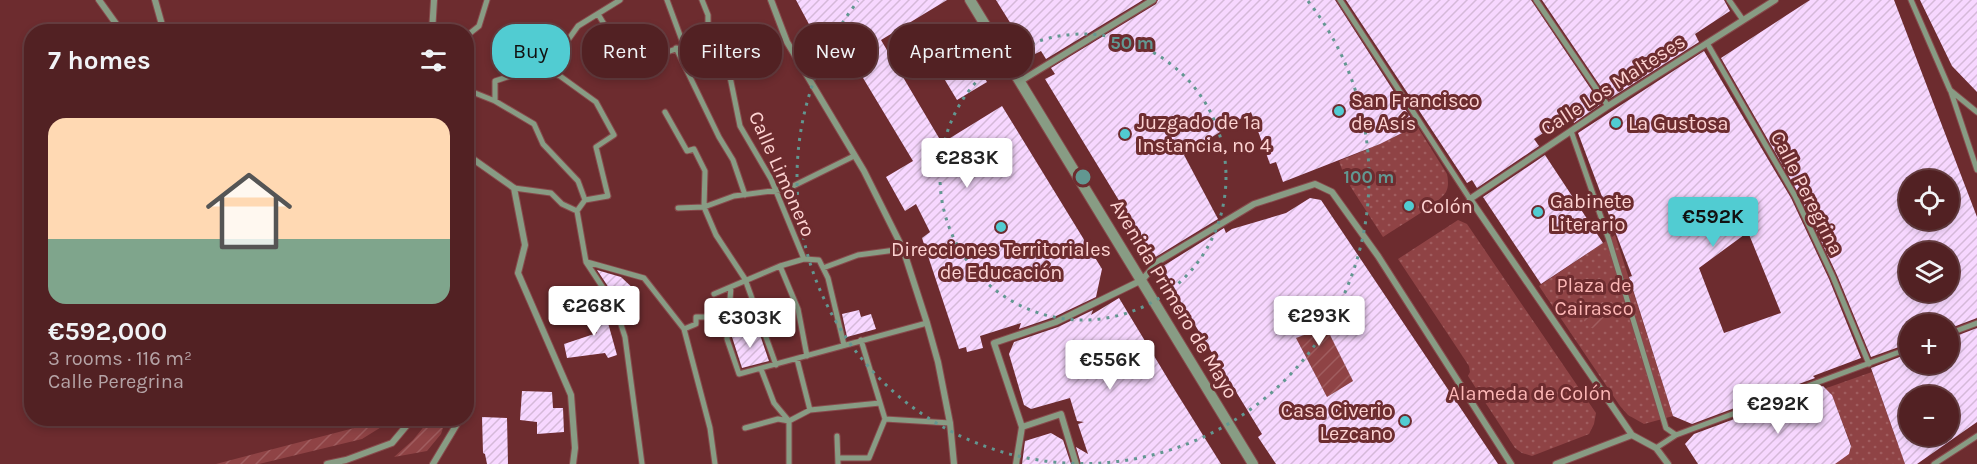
<!DOCTYPE html>
<html lang="en">
<head>
<meta charset="utf-8">
<style>
  :root { --surface:#522123; --page:#58292b; --text:#f1f3f6; --muted:#b5a3a6; --line:#683e41; --accent:#51ccd2 }
  body { margin:0; font-family:Karla,sans-serif; background:var(--page); color:var(--text); height:100vh; display:flex; flex-direction:column; font-size:22px; white-space:nowrap }
  * { box-sizing:border-box; margin:0 }
  p { font-size:20px; color:var(--muted) }
  .icon { flex:none; width:33px; height:33px; fill:none; stroke:currentColor; stroke-width:2; stroke-linecap:round; stroke-linejoin:round }
  .map { position:relative; flex:1; overflow:hidden }
  .drawer { position:absolute; left:24px; top:24px; width:450px; height:402px; display:flex; flex-direction:column; background:var(--surface); border-radius:24px; box-shadow:0 3px 9px #0003,0 0 0 2px var(--line) }
  .drawer>* { flex:none }
  .banner { position:absolute; left:492px; top:24px; width:570px; height:54px; display:flex; gap:12px }
  .buttons { position:absolute; left:1899px; top:170px; display:grid; gap:12px }
  .buttons a { display:grid; place-items:center; width:60px; height:60px; border-radius:50%; background:var(--surface); box-shadow:0 3px 9px #0003,0 0 0 2px var(--line); font-size:30px }
  .price { position:absolute; translate:-50% -51px; padding:0 14px; border-radius:6px; background:#fff; color:#222; font-size:20px; line-height:39px; filter:drop-shadow(0 2px 3px #0008) }
  .price::after { content:''; position:absolute; left:50%; top:36px; width:18px; height:14px; margin-left:-9px; background:inherit; clip-path:polygon(0 0,100% 0,50% 100%) }
  .price.on { background:var(--accent); color:#111 }
  ul { padding:0; list-style:none }
  li { display:grid; align-content:center; gap:12px; height:318px; padding:0 24px }
  li span { display:grid; place-items:center; height:186px; border-radius:18px; color:#555 }
  li>.icon { margin-inline-start:auto }
  span .icon { width:108px; height:108px; fill:#fffc; stroke-width:1 }
  li b { font-size:26px }
  h2 { display:flex; justify-content:space-between; align-items:center; height:72px; padding:0 24px; font-size:26px }
  .pill { padding:0 21px; border-radius:24px; background:var(--surface); box-shadow:0 3px 9px #0003,0 0 0 2px var(--line); font-size:21px; line-height:54px }
  .pill.on { background:var(--accent); color:#111 }
  .map>svg:first-child { display:block }
  .park { fill:url(#park-dots) }
  .garden { fill:url(#garden-furrows) }
  .building { fill:url(#building-hatch); fill-rule:evenodd }
  .lines { fill:none; stroke-linecap:round; stroke-linejoin:round }
  .pedestrian-casing { stroke:#874a4c; stroke-width:7 }
  .minor-casing { stroke:#874a4c; stroke-width:8 }
  .tertiary-casing { stroke:#874a4c; stroke-width:12 }
  .pedestrian { stroke:#889c84; stroke-width:5 }
  .minor { stroke:#889c84; stroke-width:6 }
  .tertiary { stroke:#889c84; stroke-width:10 }
  .ring { fill:none; stroke:#629791; stroke-width:3; stroke-dasharray:3 6 }
  .poi-dot { fill:#51ccd2; stroke:#6d2c2f; stroke-width:2 }
  .labels { text-anchor:middle; dominant-baseline:central; stroke-width:6; stroke-linejoin:round; paint-order:stroke }
  .street-label { font-size:20px; fill:#fdd3d2; stroke:#6d2c2f }
  .poi-label { font-size:20px; fill:#fdd3d2; stroke:#6d2c2f; text-anchor:start }
  .park-label { font-size:20px; fill:#fdb7b6; stroke:#6d2c2f }
  .centre { fill:#629791; stroke:#6d2c2f; stroke-width:3 }
  .ring-label { font-size:18px; text-anchor:middle; font-weight:bold; fill:#629791; stroke:#6d2c2f; stroke-width:6; stroke-linejoin:round; paint-order:stroke }
</style>
</head>
<body>
<div class="map">
<svg width="1977" height="464" viewBox="0 0 1977 464">
  <defs>
    <pattern id="park-dots" width="8" height="8" patternUnits="userSpaceOnUse" patternTransform="scale(1.5)"><rect width="8" height="8" fill="#8f4345"/><path d="M2 2h.1M6 6h.1" fill="none" stroke="#a05d5f" stroke-width="1.8" stroke-linecap="round"/></pattern>
    <pattern id="garden-furrows" width="10" height="10" patternUnits="userSpaceOnUse" patternTransform="scale(1.5)"><rect width="10" height="10" fill="#8f4345"/><path d="M-1 1l2-2M0 10L10 0M9 11l2-2" fill="none" stroke="#a05d5f"/></pattern>
    <pattern id="building-hatch" width="6" height="6" patternUnits="userSpaceOnUse" patternTransform="scale(1.5)"><rect width="6" height="6" fill="#f7d7ff"/><path d="M-1 1l2-2M0 6l6-6M5 7l2-2" fill="none" stroke="#d5b9d9"/></pattern>
  </defs>
  <rect width="100%" height="100%" fill="#6d2c2f"/>
  <path class="park" d="M1417,126L1447,174C1448,180 1449,186 1446,192C1440,203 1396,228 1383,237L1345,178L1339,161L1380,144Z
    M1458,220L1467,224L1596,413L1594,424L1589,434L1532,456L1522,453L1515,448L1468,376L1470,372L1469,366L1398,259Z
    M1615,235L1673,416L1644,424L1628,415L1620,406L1539,286Z
    M1872,372L1905,464H1835L1850,452L1851,444L1831,393L1828,391L1821,390Z"/>
  <path class="garden" d="M1583 315a14 14 0 1 1 28 0a14 14 0 1 1-28 0Z
    M1326,327L1353,381L1327,397L1296,338Z
    M431,418L446,419L441,434L427,451L394,457L413,440Z
    M376,419H387L391,421L362,439L259,464H216L362,426Z"/>
  <path class="building" d="M796,0H947L881,40L942,143L1002,106L1102,269L1096,297L1054,317L1019,329L1021,323L980,336L983,348L967,352L966,347L959,349L922,238L930,232L916,204L905,211L886,177L913,161L851,58L833,69Z
    M996,0H1143L1046,59L1041,51L1031,56Z
    M1158,0H1335L1416,126L1380,144L1283,182L1276,162L1270,164L1251,112L1184,155L1218,219L1154,258L1045,79L1055,74L1051,68L1156,4Z
    M1346,0H1531L1601,104L1574,123L1571,115L1534,139L1539,146L1477,188L1472,180L1467,183Z
    M1542,0H1724L1730,11L1695,34L1699,42L1609,99Z
    M1810,0H1894L1977,217V318L1948,329V324H1910V343L1871,357L1837,275L1799,194L1721,58ZM1910,180H1948V219H1910ZM1910,252H1948V291H1910Z
    M1920,0H1977V92L1952,66Z
    M955,29L987,82L957,100L925,47Z
    M1704,51L1791,198L1829,279L1861,358L1813,376L1815,378L1692,424L1673,416L1629,277L1632,276L1578,133ZM1748,232L1781,313L1724,333L1699,268Z
    M1545,155L1603,243L1541,284L1483,197Z
    M1310,198L1321,200L1498,464H1276L1258,437L1262,434L1160,268L1224,228L1226,233L1232,229L1286,213ZM1326,327L1353,381L1327,397L1296,338Z
    M597,270L621,277L637,292L617,300Z
    M601,298L617,355L608,358L605,353L567,358L564,344L597,333L587,310Z
    M1119,298L1171,384L1221,464H1081L1076,447L1088,454L1078,424L1084,422L1077,421L1070,398L1031,409L1024,405L1009,354L1014,342L1058,327L1093,310L1091,315Z
    M859,310L861,317L871,314L876,329L847,337L842,314Z
    M1977,328V422L1917,464H1905L1871,368L1910,353V363H1948V339ZM1910,396H1948V435H1910Z
    M758,329L769,361L742,368L732,337Z
    M1823,386L1832,395L1851,446L1849,454L1835,464H1698L1685,444L1694,434Z
    M522,391L552,392L553,408H563L564,432L537,434V422L520,420Z
    M482,417L507,418L508,464H487L485,454L483,453Z
    M1051,433L1063,440L1071,464H1022L1025,441Z"/>
  <g class="lines">
    <g class="pedestrian-casing">
      <path id="pedestrian" d="M702,0L708,15V28L728,67L740,126L771,179L804,259
        M1340,0L1470,199
        M1536,0L1608,106
        M1729,0L1743,20
        M1911,0L1950,90L1977,112
        M466,43L469,34L479,26L487,0
        M1707,43L1795,196L1833,277L1869,364
        M676,48L719,137L733,160L745,195
        M590,59L605,41L607,29L598,14
        M648,59L684,46L667,0
        M538,65L560,76L596,102L614,135L596,147L608,196L585,200
        M1951,92L1977,170
        M466,95L470,91L495,101L534,124L543,144L578,181L585,200L577,211
        M495,101V81L526,71L558,54L578,26L620,0
        M665,112L687,151L694,149L705,171L704,207L716,235L745,279L776,365
        M1571,131L1609,240L1666,428L1676,435L1910,348
        M514,188L551,193L562,204L577,211L586,262L615,306L625,337L642,464
        M678,208L704,207L734,196L787,189L854,156
        M587,262L644,278L684,329L710,428L715,464
        M780,266L798,309L807,356
        M823,268L858,255L903,249
        M731,287L727,339L739,374L927,323
        M714,294L780,266L804,259L819,260L828,278L844,345
        M684,329L696,324V317H730
        M1948,334L1977,323
        M797,359L810,410
        M761,369L774,403L789,421V464
        M885,419L950,423
        M745,428L778,419L789,421L810,410L880,403
        M837,436L838,464
        M1656,448L1676,435
        M838,458H869L885,419L861,340
        M1934,464L1977,436"/>
    </g>
    <g class="minor-casing">
      <path id="minor" d="M99,0L122,32
        M155,0L164,32
        M771,0L787,42L864,171L903,249L927,323L938,362L950,423L954,464
        M432,32L434,0
        M1019,82L1153,0
        M466,154L514,188L525,245L518,273L571,395L575,448L573,464
        M327,464L346,460L392,443L413,418
        M433,464L457,424V418
        M1016,464L1022,427
        M1076,464L1061,414L1022,427L994,343L1056,322L1142,280L1159,261L1254,204L1315,184L1332,192L1378,256L1511,464
        M1556,464L1632,435
        M1668,464L1656,448L1632,435L1470,199L1608,106L1775,0"/>
    </g>
    <g class="tertiary-casing">
      <path id="tertiary" d="M970,0L1253,464"/>
    </g>
    <use href="#pedestrian" class="pedestrian"/>
    <use href="#minor" class="minor"/>
    <use href="#tertiary" class="tertiary"/>
  </g>
  <g class="ring">
    <circle cx="1083" cy="177" r="143"/>
    <path d="M1308 1A286 286 0 1 1 858 1"/>
  </g>
  <g class="poi-dot">
    <circle cx="1339" cy="111" r="6"/>
    <circle cx="1616" cy="123" r="6"/>
    <circle cx="1125" cy="134" r="6"/>
    <circle cx="1409" cy="206" r="6"/>
    <circle cx="1538" cy="212" r="6"/>
    <circle cx="1001" cy="227" r="6"/>
    <circle cx="1405" cy="421" r="6"/>
  </g>
  <g class="labels">
    <g class="street-label">
      <text transform="translate(1613 85) rotate(-33)">Calle Los Malteses</text>
      <text transform="translate(782 174) rotate(66)">Calle Limonero</text>
      <text transform="translate(1807 193) rotate(63)">Calle Peregrina</text>
      <text transform="translate(1174 299) rotate(59)">Avenida Primero de Mayo</text>
    </g>
    <g class="poi-label">
      <text x="1351" y="100">San Francisco<tspan x="1351" dy="23">de Asís</tspan></text>
      <text x="1137" y="122">Juzgado de 1ª<tspan x="1137" dy="23">Instancia, nº 4</tspan></text>
      <text x="1628" y="123">La Gustosa</text>
      <text x="1550" y="201">Gabinete<tspan x="1550" dy="23">Literario</tspan></text>
      <text x="1421" y="206">Colón</text>
      <text x="1001" y="249" text-anchor="middle">Direcciones Territoriales<tspan x="1001" dy="23">de Educación</tspan></text>
      <text x="1393" y="410" text-anchor="end">Casa Civerio<tspan x="1393" dy="23">Lezcano</tspan></text>
    </g>
    <g class="park-label">
      <text x="1594" y="285">Plaza de<tspan x="1594" dy="23">Cairasco</tspan></text>
      <text x="1530" y="393">Alameda de Colón</text>
    </g>
  </g>
  <circle cx="1083" cy="177" r="9" class="centre"/>
  <g class="ring-label">
    <text x="1132" y="49">50 m</text>
    <text x="1369" y="183">100 m</text>
  </g>
</svg>
<div class="buttons">
<a><svg class="icon" aria-label="locate" viewBox="0 0 24 24"><circle cx="12" cy="12" r="6"/><path d="M12 2v4M12 18v4M2 12h4M18 12h4"/></svg></a>
<a><svg class="icon" aria-label="layers" viewBox="0 0 24 24"><path d="M12 4l9 5-9 5-9-5zM3 14l9 5 9-5"/></svg></a>
<a>+</a>
<a>−</a>
</div>
<b class="price" style="left:967px;top:189px">€283K</b>
<b class="price on" style="left:1713px;top:248px">€592K</b>
<b class="price" style="left:594px;top:337px">€268K</b>
<b class="price" style="left:1319px;top:347px">€293K</b>
<b class="price" style="left:750px;top:349px">€303K</b>
<b class="price" style="left:1110px;top:391px">€556K</b>
<b class="price" style="left:1778px;top:435px">€292K</b>
<div class="banner">
<a class="pill on">Buy</a>
<a class="pill">Rent</a>
<a class="pill">Filters</a>
<a class="pill">New</a>
<a class="pill">Apartment</a>
</div>
<section class="drawer">
<h2>7 homes<svg class="icon" aria-label="filters" viewBox="0 0 24 24"><path d="M4 7h16M4 17h16"/><circle cx="9" cy="7" r="2"/><circle cx="15" cy="17" r="2"/></svg></h2>
<ul>
<li><span style="background:linear-gradient(#ffd9b3 65%,#7fa58c 0)"><svg class="icon" aria-label="home" viewBox="0 0 24 24"><path d="M3 11l9-7 9 7M6 9v11h12V9"/></svg></span><div><b>€592,000</b><p>3 rooms · 116 m²</p><p>Calle Peregrina</p></div></li>
</ul>
</section>
</div>
</body>
</html>
